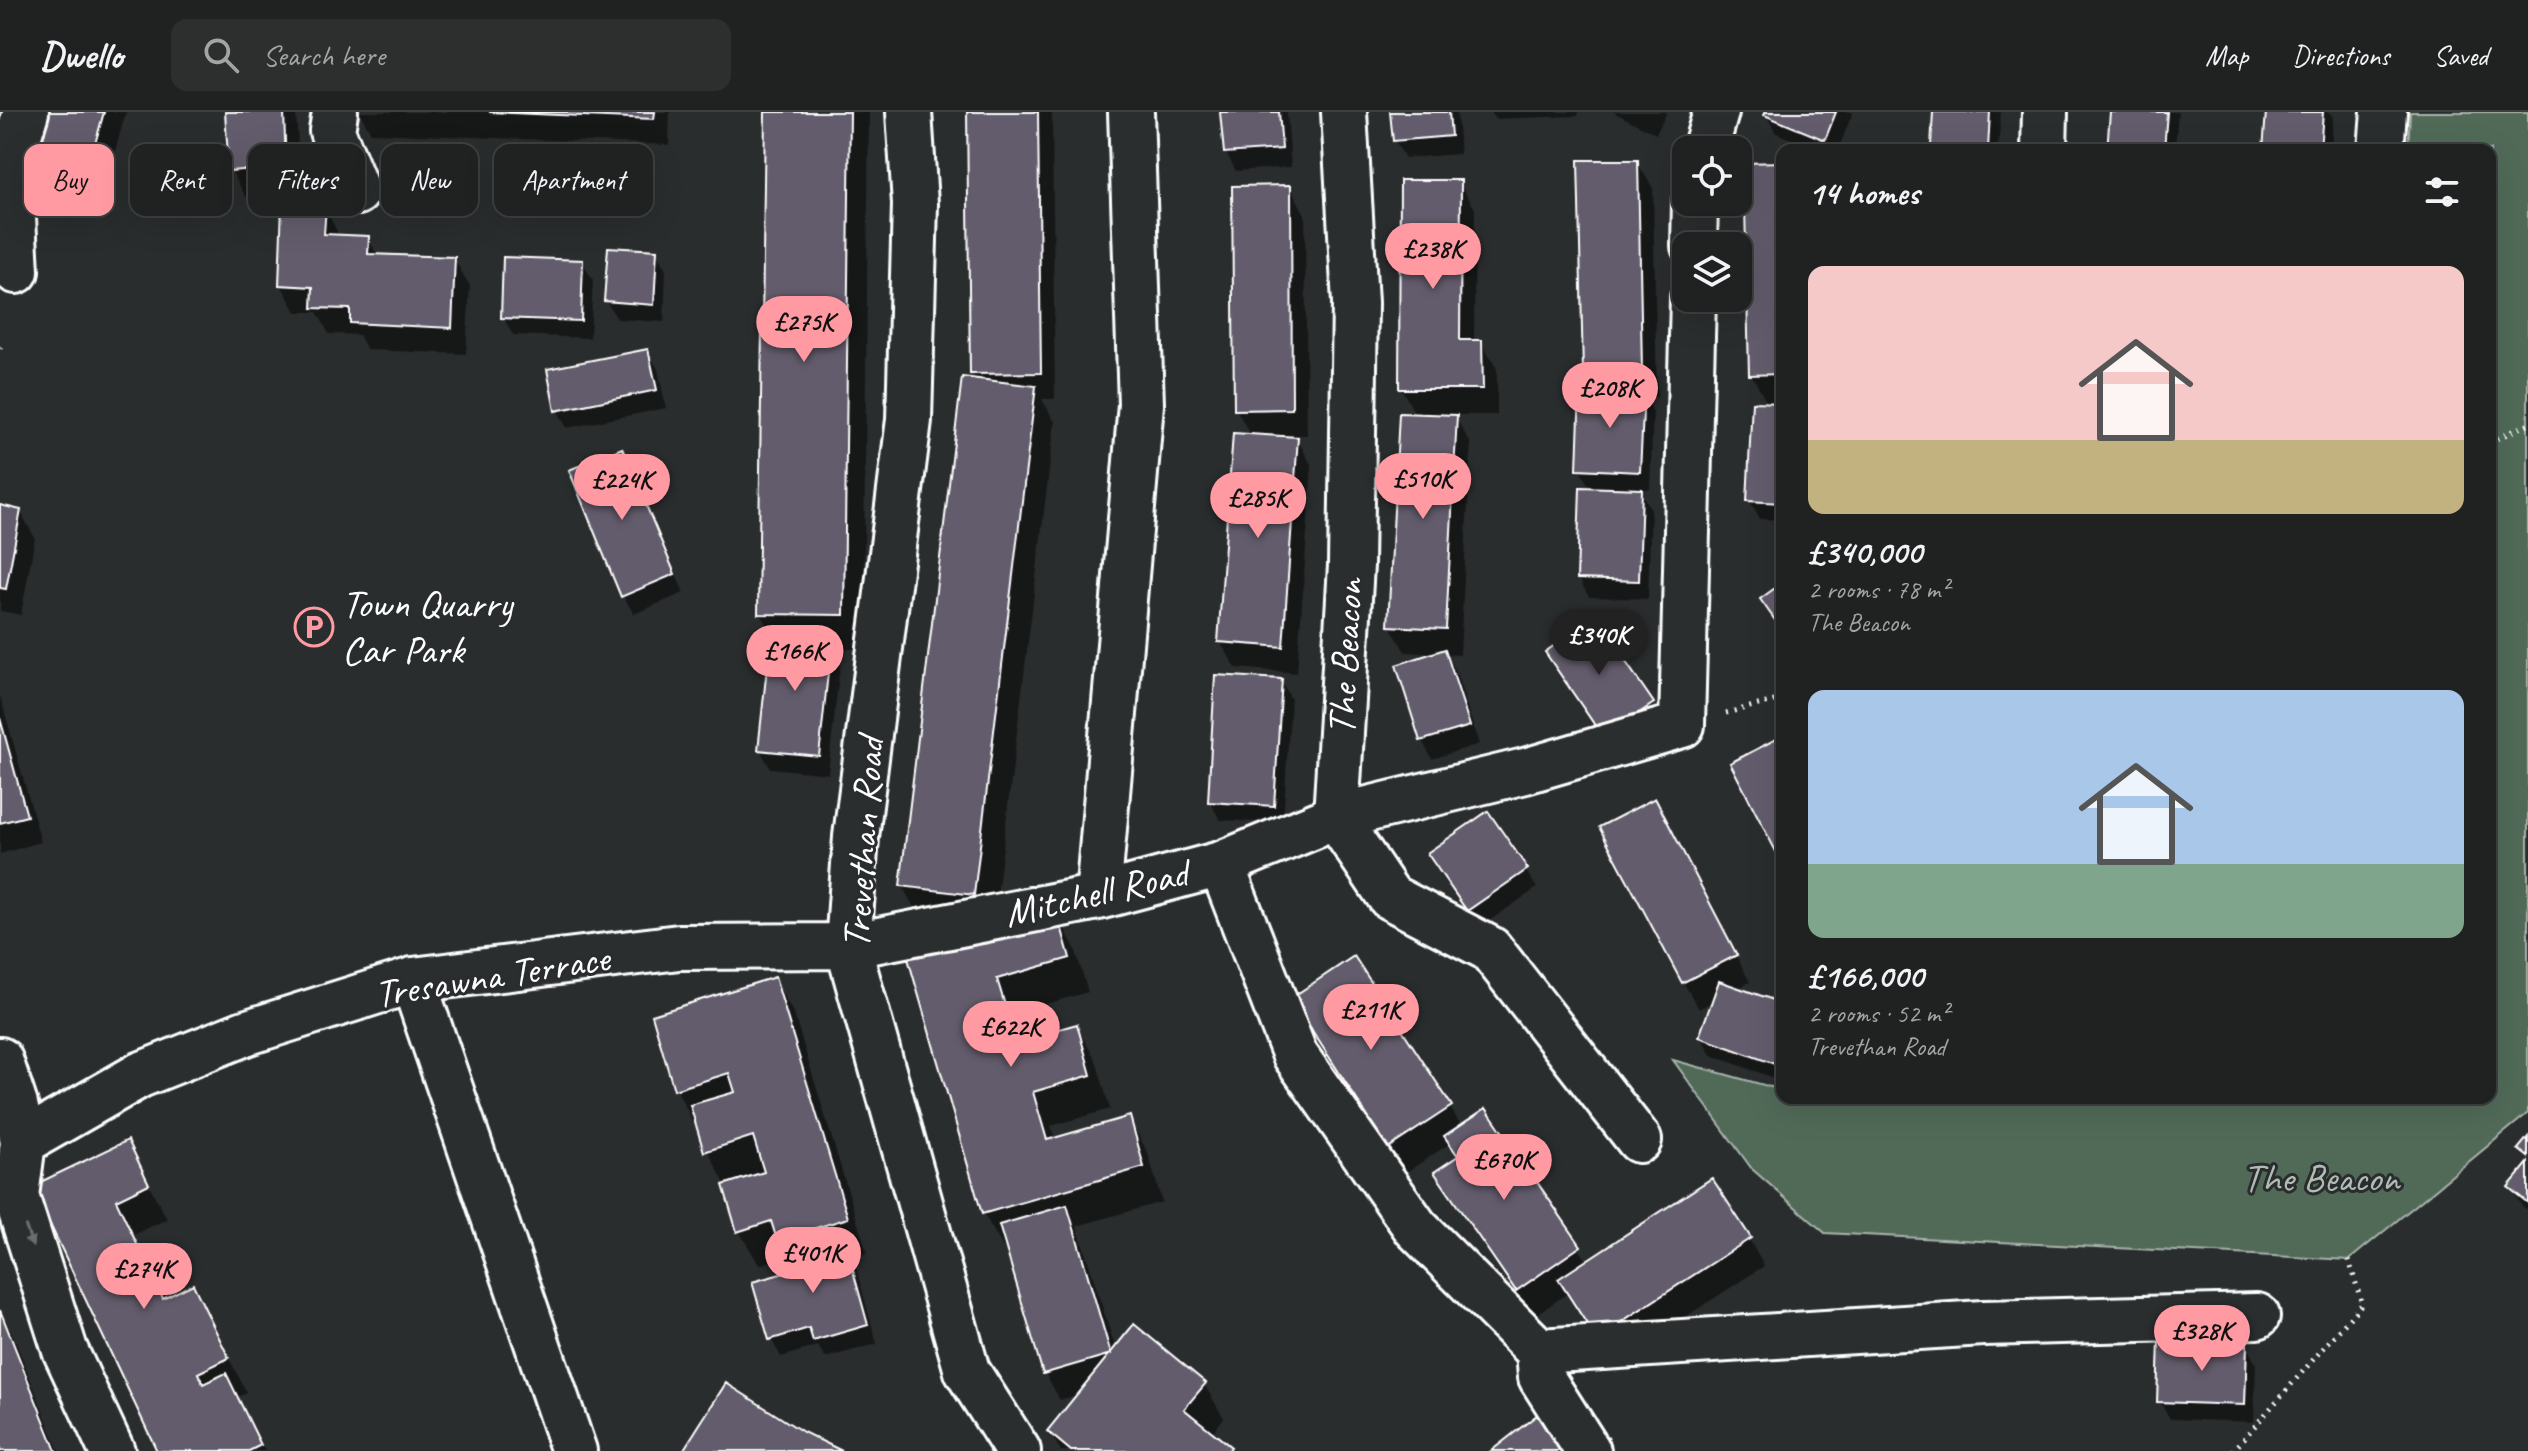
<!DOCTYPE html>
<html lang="en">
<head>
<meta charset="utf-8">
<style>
  :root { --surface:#202222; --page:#2d2f2f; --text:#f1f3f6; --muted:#a2a4a5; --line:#3d3f40; --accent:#ff9aa2 }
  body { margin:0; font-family:Caveat,sans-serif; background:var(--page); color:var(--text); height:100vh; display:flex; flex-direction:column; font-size:30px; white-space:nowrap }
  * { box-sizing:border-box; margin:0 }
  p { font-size:26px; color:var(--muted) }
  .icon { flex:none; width:44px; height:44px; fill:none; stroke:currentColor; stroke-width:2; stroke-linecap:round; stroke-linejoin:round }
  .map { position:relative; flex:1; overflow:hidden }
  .drawer { position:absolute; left:1776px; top:32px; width:720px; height:960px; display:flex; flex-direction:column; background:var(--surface); border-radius:16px; box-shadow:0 8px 32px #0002,0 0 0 2px var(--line) }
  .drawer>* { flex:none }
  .guide { position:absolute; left:24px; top:32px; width:760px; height:72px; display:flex; gap:16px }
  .buttons { position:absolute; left:1672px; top:24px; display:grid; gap:16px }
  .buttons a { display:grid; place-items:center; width:80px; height:80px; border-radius:16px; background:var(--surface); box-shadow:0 8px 32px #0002,0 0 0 2px var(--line); font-size:40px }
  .price { position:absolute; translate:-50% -68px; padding:0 18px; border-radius:28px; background:var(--accent); color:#111; font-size:26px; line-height:52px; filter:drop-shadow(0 2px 4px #0008) }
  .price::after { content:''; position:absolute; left:50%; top:48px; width:24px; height:18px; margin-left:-12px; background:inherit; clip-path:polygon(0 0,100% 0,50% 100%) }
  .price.current { background:#222; color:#fff }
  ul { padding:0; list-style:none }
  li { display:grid; align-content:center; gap:16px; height:424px; padding:0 32px }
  li span { display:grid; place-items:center; height:248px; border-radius:16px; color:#555 }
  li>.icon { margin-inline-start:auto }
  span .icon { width:144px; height:144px; fill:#fffc; stroke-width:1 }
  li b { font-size:34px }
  h2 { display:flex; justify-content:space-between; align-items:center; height:96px; padding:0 32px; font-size:34px }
  .tag { padding:0 28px; border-radius:16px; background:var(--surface); box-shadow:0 8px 32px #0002,0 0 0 2px var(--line); font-size:28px; line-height:72px }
  .tag.current { background:var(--accent); color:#111 }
  header { display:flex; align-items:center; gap:48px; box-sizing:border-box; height:112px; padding:0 40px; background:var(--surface); border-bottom:2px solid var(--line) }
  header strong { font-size:38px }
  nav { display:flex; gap:44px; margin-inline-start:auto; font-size:28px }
  .search { width:560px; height:72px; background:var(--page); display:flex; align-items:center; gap:20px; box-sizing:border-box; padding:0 28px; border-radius:16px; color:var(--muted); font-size:30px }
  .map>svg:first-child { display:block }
  .green { fill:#516a58; stroke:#a8b4ac; stroke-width:2 }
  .shadow { fill:#0007 }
  .building { fill:#645b6c; stroke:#fff; stroke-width:2 }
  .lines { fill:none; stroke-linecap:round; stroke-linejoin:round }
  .minor-casing { stroke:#fff; stroke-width:50 }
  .path { stroke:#fff; stroke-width:5; stroke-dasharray:2 6; stroke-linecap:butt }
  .minor { stroke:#2a2d2e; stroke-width:44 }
  .oneway { fill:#6a6c6d }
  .labels { text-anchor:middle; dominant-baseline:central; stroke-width:6; stroke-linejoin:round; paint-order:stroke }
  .poi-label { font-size:40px; fill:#fff; stroke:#2a2d2e; text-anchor:start }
  .street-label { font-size:40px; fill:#fff; stroke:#2a2d2e }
  .park-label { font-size:40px; fill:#b1bcb4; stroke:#2a2d2e }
</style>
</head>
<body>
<header>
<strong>Dwello</strong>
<div class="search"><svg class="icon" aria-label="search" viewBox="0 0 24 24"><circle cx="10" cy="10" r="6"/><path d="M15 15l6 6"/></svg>Search here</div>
<nav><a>Map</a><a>Directions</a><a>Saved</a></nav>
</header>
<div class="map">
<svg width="2528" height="1339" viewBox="0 0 2528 1339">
  <rect width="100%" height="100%" fill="#2a2d2e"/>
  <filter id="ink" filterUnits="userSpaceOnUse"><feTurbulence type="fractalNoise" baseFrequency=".0125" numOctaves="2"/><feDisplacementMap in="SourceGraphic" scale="16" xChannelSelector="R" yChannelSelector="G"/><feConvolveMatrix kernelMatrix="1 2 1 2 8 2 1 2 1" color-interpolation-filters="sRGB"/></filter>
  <g filter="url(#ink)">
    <path class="green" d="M2410,0H2528V1001L2349,1148L1825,1121L1752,1057L1673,948L1782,978V986H2490V38H2408Z"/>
    <path class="shadow" d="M44,0H126L102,86L47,71L32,44Z
      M227,0H296L301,81L246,85L231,58Z
      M359,0H670L669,33L371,21Z
      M767,0H869L863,537H837L841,544L828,662L770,656L760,638L772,522L760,502Z
      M969,0H1052L1055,287H1042L1055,310L993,817L921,808L902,774L976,269L972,261Z
      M1222,0H1287L1291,55L1236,59L1226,41Z
      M1392,0H1457L1460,42L1405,46L1394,28Z
      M1491,0H1578V4L1495,7Z
      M1613,0H1667L1656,22Z
      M1767,0H1853L1838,38H1818L1776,21L1766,3Z
      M1935,0H2001L1998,38H1935L1933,34Z
      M2112,0H2178L2175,38H2109Z
      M2268,0H2330L2333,6L2331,38H2265Z
      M1637,50L1653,76L1657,285H1645L1653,300L1650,377H1640L1651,397L1648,487L1589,485L1579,467L1591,377L1579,357L1596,280L1585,260Z
      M1782,52V289H1768L1767,291L1751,262Z
      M1459,70L1475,97L1474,230H1481L1497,257V303H1454L1471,332L1460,543L1446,542L1455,557L1479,632L1432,647L1422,629L1398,554L1435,542L1405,540L1390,514L1416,304L1401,276Z
      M1290,75L1305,102L1307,323H1295L1312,354L1297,561L1236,556L1220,530L1251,324L1236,297Z
      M325,96L340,125L368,126L378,144L454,147L470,174L466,242L367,238L359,223L329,222L317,200H296L281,173Z
      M656,140L666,158L664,210L617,207L606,189Z
      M582,150L593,168L590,226L513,223L503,205Z
      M647,239L658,257L666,296L567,316L557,298Z
      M1782,293V408L1760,407L1749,388Z
      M622,339L632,357L684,481L634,502L623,484Z
      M0,395L20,399L35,426L21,503L0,499Z
      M1547,541L1652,592L1662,610L1615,642Z
      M1281,569L1291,587L1283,711L1220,708L1210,690Z
      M0,583L41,730L0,742Z
      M1488,701L1537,776L1479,816L1440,759Z
      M1670,715L1750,870L1737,877L1782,893V969L1711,943L1701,925L1713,889L1699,897L1683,870Z
      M1056,802L1075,836L1088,880L1015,901L1024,929L1076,914L1096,948L1110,997L1051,1014L1055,1028L1129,1006L1148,1041L1162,1090L1077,1114L1116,1238L1204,1272L1224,1306L1211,1322L1231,1339H1061L1049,1320L1080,1282L1060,1288L1045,1261L1007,1134L1003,1135L983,1101L910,844Z
      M774,867L794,902L867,1141L853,1145L877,1232L825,1246L818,1234L781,1245L771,1227L798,1160L789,1144L759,1153L739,1119L726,1074L676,977Z
      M1293,887L1450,995L1462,1015L1485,999L1588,1150L1749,1127L1764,1154L1613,1252L1568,1181L1533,1205L1452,1087L1436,1060L1459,1045L1451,1031L1405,1061Z
      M127,1031L167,1107L134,1123L165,1188L192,1174L247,1281L238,1285L265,1339H159L34,1075Z
      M2528,1054V1099L2521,1093L2511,1075Z
      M0,1201L13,1223L59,1339H0Z
      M2246,1233L2256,1252L2254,1310L2170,1307L2159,1289Z"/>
    <path class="building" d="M42,0H104L87,60L29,44Z
      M225,0H284L286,55L229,59Z
      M489,0H655L654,7Z
      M765,0H850L844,503L758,502Z
      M967,0H1038L1041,261L970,262Z
      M1220,0H1279L1282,37L1224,41Z
      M1390,0H1449L1451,24L1393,29Z
      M1765,0H1836L1825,28L1764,3Z
      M1933,0H1990L1988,38L1931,34Z
      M2110,0H2167L2164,38H2107Z
      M2266,0H2323L2320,38H2263Z
      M1578,48H1638L1642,259L1583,260Z
      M1782,50V262L1749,263L1744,51Z
      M1400,68H1461L1460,228H1482L1483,277H1399Z
      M1291,73L1292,297L1234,298L1232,74Z
      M282,92L326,94L324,122L369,124L368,142L455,145L452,216L350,211V197L312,196L313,175L279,173Z
      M608,135L657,138L654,193L604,189Z
      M503,145L583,148L581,209L501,206Z
      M648,237L657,278L555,299L547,257Z
      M962,265L1036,274L974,783L900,774Z
      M1580,277L1644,280L1640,360L1577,357Z
      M1752,290L1782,291V391L1747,389Z
      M1399,301L1457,303L1446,517L1388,514Z
      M1233,321L1298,325L1283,535L1218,530Z
      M622,336L675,462L621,485L569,358Z
      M1580,375L1642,377L1639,469L1577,467Z
      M0,393L21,398L6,477L0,476Z
      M1782,471V518L1760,487Z
      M1595,505L1654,591L1603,625L1545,540Z
      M771,518L832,524L819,644L758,638Z
      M1445,537L1470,614L1420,629L1396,553Z
      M1215,563L1282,567L1274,694L1208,690Z
      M0,606L27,704L0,711Z
      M1782,624V751L1730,651Z
      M1655,686L1737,843L1682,871L1599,715Z
      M1488,699L1528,757L1467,799L1427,741Z
      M1057,800L1070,846L997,867L1016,929L1077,912L1091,963L1033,980L1047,1028L1130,1004L1144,1055L982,1102L907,843Z
      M1354,844L1452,994L1388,1036L1291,886Z
      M775,865L848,1106L777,1128L771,1109L737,1120L723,1073L764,1060L753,1024L704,1040L690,993L735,980L729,961L674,978L652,903Z
      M1719,869L1782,891V947L1780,954L1699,925Z
      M1486,996L1581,1134L1516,1179L1434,1060L1458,1044L1444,1024Z
      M2528,1025V1045L2518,1037Z
      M128,1028L149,1072L116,1088L163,1187L193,1172L229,1246L198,1261L203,1272L226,1261L261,1333L249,1339H157L32,1074Z
      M2528,1051V1091L2508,1075Z
      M1712,1066L1751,1126L1596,1226L1558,1167Z
      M1067,1093L1111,1242L1043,1262L999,1113Z
      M844,1126L868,1213L813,1229L809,1216L769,1228L752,1170L795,1158L790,1141Z
      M0,1198L56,1339H0Z
      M1134,1212L1206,1271L1184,1297L1231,1335L1228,1339H1071L1047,1319Z
      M2159,1228L2247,1232L2245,1293L2157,1290Z
      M726,1271L803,1320L842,1339H688L684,1337Z
      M1537,1303L1561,1339H1491Z"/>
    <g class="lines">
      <g class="minor-casing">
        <path id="minor" d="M335,0L332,19L357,80
          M909,0L915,92L909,308L856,725L848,834L967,1259L1018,1339
          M1705,38L1716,0
          M2044,38L2045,0
          M2381,38L2384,0
          M1694,134L1695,90
          M16,159L10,53L26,0
          M1336,705L1351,453L1355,191L1344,0
          M1336,705L1390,785L1490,837L1639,1028
          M1221,752L1295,943L1416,1116L1539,1239
          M1098,785L1141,292L1131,0
          M413,868L574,1339
          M0,948L15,993L23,1030L16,1084L65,1238L112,1339
          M23,1030L140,963L245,921L413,868L679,835L848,834L1098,785L1221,752L1336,705L1525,659L1682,613L1693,186
          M1539,1239L1983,1211L2257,1204
          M1539,1239L1541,1265L1588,1339"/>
      </g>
      <path class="path" d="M0,236L1,235
        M2490,330L2528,312
        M1726,601L1782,587
        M2233,1339L2362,1192L2349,1148"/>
      <use href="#minor" class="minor"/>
    </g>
    <defs><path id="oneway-solid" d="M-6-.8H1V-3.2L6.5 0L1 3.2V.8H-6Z" transform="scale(2)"/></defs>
    <use class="oneway" href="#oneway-solid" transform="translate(29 1124) rotate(71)"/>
  </g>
  <defs>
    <g id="parking-ring" transform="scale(2)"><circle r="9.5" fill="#2a2d2e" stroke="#ff9aa2" stroke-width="1.5"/><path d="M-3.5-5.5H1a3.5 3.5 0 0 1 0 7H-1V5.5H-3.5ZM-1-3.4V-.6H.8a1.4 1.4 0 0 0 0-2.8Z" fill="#ff9aa2"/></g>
  </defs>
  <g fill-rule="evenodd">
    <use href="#parking-ring" x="314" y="515"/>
  </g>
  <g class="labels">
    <g class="poi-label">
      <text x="342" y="492">Town Quarry<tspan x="342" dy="46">Car Park</tspan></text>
    </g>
    <g class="street-label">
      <text transform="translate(1345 545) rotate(-87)">The Beacon</text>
      <text transform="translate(863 731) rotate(-86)">Trevethan Road</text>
      <text transform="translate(1096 781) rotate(-13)">Mitchell Road</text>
      <text transform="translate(492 864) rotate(-9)">Tresawna Terrace</text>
    </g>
    <g class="park-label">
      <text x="2321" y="1066">The Beacon</text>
    </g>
  </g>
</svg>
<div class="buttons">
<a><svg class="icon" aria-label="locate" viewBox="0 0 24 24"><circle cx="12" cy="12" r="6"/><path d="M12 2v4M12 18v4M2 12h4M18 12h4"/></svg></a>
<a><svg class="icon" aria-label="layers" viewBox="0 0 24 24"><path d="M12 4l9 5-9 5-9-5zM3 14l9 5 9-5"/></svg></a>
</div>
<b class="price" style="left:1433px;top:179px">£238K</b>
<b class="price" style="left:804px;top:252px">£275K</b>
<b class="price" style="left:1610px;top:318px">£208K</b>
<b class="price" style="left:1423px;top:409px">£510K</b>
<b class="price" style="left:622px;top:410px">£224K</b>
<b class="price" style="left:1258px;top:428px">£285K</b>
<b class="price current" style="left:1599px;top:565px">£340K</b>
<b class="price" style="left:795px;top:581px">£166K</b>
<b class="price" style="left:1371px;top:940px">£211K</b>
<b class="price" style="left:1011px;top:957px">£622K</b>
<b class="price" style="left:1504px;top:1090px">£670K</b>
<b class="price" style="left:813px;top:1183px">£401K</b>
<b class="price" style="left:144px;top:1199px">£274K</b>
<b class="price" style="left:2202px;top:1261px">£328K</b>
<div class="guide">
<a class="tag current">Buy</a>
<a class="tag">Rent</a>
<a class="tag">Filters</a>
<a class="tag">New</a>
<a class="tag">Apartment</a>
</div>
<section class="drawer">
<h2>14 homes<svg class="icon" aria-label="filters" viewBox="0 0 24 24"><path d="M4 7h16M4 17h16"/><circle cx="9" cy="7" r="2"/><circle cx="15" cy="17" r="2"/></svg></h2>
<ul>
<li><span style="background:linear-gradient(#f6c9c9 70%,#c2b280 0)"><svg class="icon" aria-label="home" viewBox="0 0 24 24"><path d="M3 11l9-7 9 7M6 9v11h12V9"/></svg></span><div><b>£340,000</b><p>2 rooms · 78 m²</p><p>The Beacon</p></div></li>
<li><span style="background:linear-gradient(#a9c7e8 70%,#7fa58c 0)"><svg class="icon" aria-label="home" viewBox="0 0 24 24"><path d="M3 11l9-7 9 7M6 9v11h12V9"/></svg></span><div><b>£166,000</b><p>2 rooms · 52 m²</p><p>Trevethan Road</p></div></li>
</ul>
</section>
</div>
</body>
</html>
